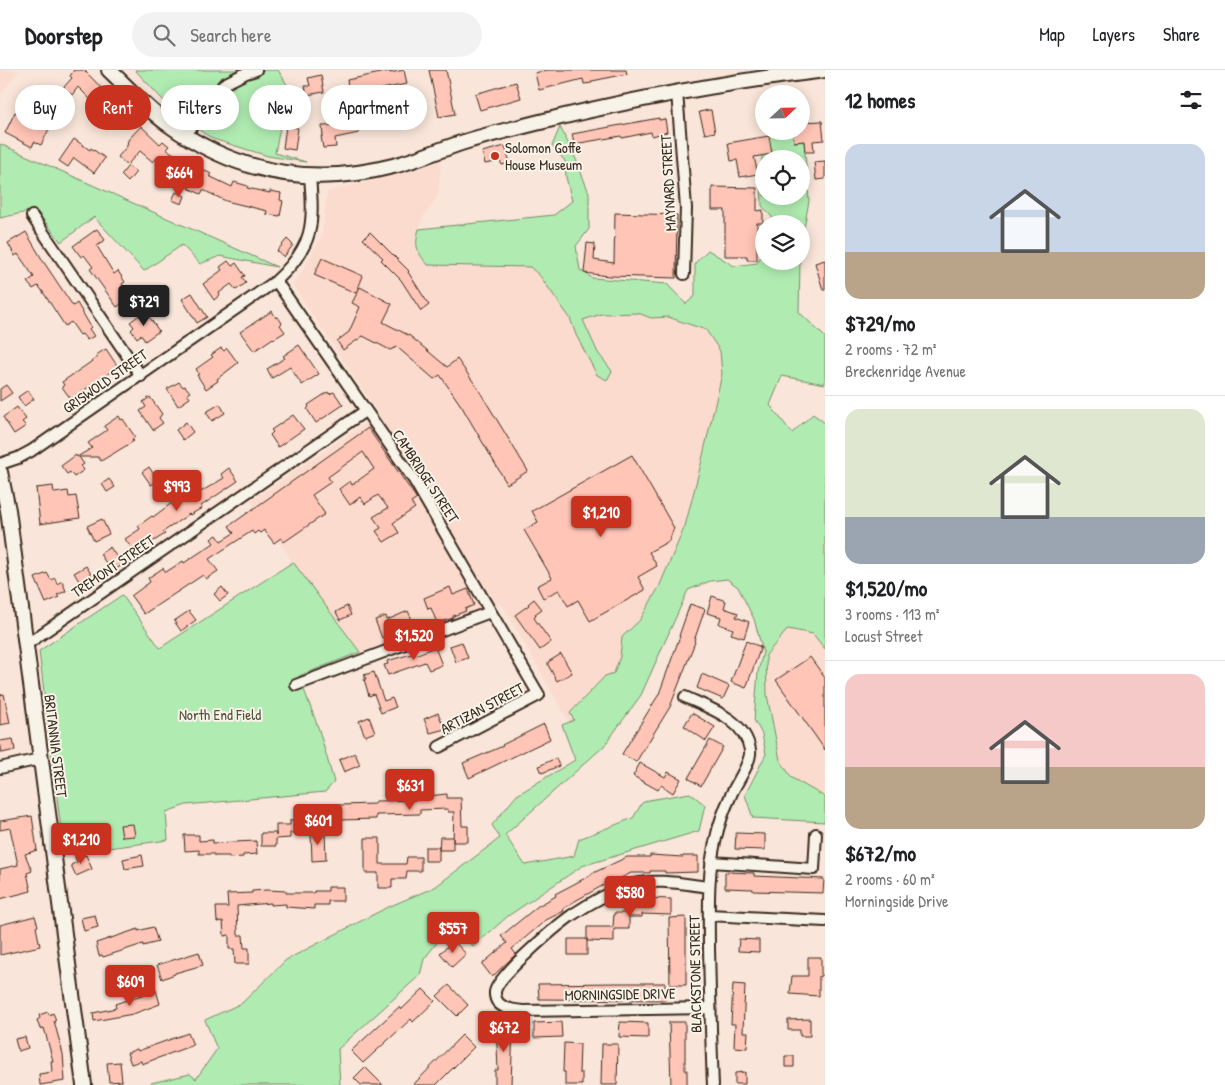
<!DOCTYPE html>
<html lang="en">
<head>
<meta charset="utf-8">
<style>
  :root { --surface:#fff; --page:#f2f2f2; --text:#202124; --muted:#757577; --line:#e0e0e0; --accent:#c8321e }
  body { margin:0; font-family:"Patrick Hand",sans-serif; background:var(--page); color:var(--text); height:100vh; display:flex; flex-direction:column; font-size:19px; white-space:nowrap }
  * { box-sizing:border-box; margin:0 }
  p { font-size:16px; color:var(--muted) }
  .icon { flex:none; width:28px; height:28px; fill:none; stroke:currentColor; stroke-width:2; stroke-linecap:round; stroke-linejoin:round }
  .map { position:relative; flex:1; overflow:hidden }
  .panel { display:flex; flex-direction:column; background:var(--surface); width:400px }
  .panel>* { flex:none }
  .hud { position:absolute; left:15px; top:15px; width:475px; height:45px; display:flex; gap:10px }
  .needle { width:32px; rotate:68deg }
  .fabs { position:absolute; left:755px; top:15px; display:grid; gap:10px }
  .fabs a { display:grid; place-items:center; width:55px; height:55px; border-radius:50%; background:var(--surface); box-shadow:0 2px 12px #0003; font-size:25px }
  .price { position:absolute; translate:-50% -42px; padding:0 11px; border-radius:5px; background:var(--accent); color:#fff; font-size:16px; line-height:32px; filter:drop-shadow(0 1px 2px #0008) }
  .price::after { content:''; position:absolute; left:50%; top:30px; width:15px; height:11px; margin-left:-8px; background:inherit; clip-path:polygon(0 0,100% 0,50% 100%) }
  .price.current { background:#222; color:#fff }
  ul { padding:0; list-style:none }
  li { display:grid; align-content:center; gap:10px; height:265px; padding:0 20px }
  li+li { border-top:1px solid var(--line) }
  li span { display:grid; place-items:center; height:155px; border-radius:15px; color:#555 }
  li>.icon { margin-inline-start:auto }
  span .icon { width:90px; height:90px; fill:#fffc; stroke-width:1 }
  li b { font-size:21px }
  h2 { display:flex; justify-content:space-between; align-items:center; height:60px; padding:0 20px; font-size:21px }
  .pill { padding:0 18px; border-radius:22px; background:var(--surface); box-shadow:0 2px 12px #0003; font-size:18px; line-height:45px }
  .pill.current { background:var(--accent); color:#fff }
  header { display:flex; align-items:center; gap:30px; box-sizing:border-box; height:70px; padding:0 25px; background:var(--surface); border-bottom:1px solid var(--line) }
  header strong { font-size:24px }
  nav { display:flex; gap:28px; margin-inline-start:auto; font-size:18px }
  .search { width:350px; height:45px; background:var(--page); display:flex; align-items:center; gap:12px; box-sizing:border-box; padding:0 18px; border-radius:28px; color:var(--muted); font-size:19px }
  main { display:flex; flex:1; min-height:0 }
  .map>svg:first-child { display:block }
  .built { fill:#fbdbce }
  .green { fill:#b0ecb1; stroke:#768b68; fill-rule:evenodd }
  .building { fill:#ffc5b6; stroke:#3b2a1e }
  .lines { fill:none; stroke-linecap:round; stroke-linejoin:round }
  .street-casing { stroke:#3b2a1e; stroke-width:14 }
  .secondary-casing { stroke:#3b2a1e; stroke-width:18 }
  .street { stroke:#f7f3e8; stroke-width:10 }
  .secondary { stroke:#f7f3e8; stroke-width:14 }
  .poi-dot { fill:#c8321e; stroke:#f7f3e8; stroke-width:2 }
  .labels { text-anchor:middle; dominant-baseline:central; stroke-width:4; stroke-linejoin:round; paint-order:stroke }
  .poi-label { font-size:15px; fill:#3b2a1e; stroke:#f7f3e8; text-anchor:start }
  .street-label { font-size:15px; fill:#3b2a1e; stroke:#f7f3e8 }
  .park-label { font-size:15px; fill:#52513b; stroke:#f7f3e8 }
</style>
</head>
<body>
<header>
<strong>Doorstep</strong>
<div class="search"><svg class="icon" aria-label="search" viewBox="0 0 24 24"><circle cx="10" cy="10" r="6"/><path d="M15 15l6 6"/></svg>Search here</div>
<nav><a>Map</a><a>Layers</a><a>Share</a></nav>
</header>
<main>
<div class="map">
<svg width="825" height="1015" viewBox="0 0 825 1015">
  <rect width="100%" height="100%" fill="#f9e5d9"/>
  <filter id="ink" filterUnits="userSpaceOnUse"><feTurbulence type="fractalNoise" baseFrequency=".02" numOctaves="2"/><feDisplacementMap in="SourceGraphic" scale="10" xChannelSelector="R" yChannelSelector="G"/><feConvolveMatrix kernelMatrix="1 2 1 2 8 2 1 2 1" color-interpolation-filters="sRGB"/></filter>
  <g filter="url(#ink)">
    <path class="built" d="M0,0H19L0,25Z
      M441,91L438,126L422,149L415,171L428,194L530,197L583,250L601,244L638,243L651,248L668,247L706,260L720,281L722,304L701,394L685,456L659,517L640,550L622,567L620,587L614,604L605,606L571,642L574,650L569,652L502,534L360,582L293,492L251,431L379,344L293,215L305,197L322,165L327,123L336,119L390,107Z
      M788,558L813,564L825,579V727L791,708L780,690L767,625L766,585Z"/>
    <path class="green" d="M135,0H278L299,34L281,52L275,83L306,92L268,86L213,69L179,47Z
      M560,57L575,87L589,123V159L576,176L580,200L592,208L667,214L686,234L695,226V193L708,180L734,196L757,193L764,181V191H800L799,242L825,267V314L782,306L770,335L792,363L813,344L825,353V579L813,564L788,559L766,585L767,625L780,690L792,708L825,727V752L753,748L745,725L766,684L762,664L754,650L758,602L763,582L754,549L738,517L727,509L710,511L688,520L641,625L604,676L505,765L525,795L574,786L579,769L633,748L642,733L649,730L690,723L705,735L699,761L582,796L508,846L473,877L465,860L457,867L448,859L424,889L420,905L338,979L340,1015H152L151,1013L190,1004L196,1009L217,979L205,950L242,933L286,890L386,838L435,817L500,768L492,755L517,725L575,690L562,655L574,650L570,643L605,606L614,603L620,587L622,567L640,550L659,517L685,456L701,394L722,304L720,281L706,260L668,247L651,248L638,243L601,244L583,250L598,283L612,301L607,310L597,305L576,265L570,248L540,206L530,197L428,195C417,182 414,176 419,159L554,145L572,131L566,107L565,91L552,76Z
      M770,61H793L794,72L804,71L809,131L801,174V154H774L772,147L762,136L761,111L762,86ZM764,89H801V126H764Z
      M0,74L277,197L220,186L200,194L182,175L144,201L94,147L61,172L36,140L0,148Z
      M293,492L360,582L299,606L319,660L334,712L325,722L186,735L166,742L168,770L64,784L39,581L122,525L160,578Z"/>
    <path class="building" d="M74,0H84L120,37L107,51L97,42L100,39L78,17L72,25L63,18L72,8L70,6Z
      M404,0L407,14L351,25L359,63L335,68L336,77L323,78L321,66H323L322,56L342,55L335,24L349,21L347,10L390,1V3Z
      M429,0H446L455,44L439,47Z
      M547,0H626L627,4L592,11V13L584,14L583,9L539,20L535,3Z
      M321,5L324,22L307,25L305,16H310L308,8Z
      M516,12L521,28L480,40L475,24Z
      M709,40H711L715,62L705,64L699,42Z
      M15,42L49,59L41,75L34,72L32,77L5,63Z
      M659,48V50L665,49L667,62L652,66L651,62L622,68L621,66L574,74L572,64Z
      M822,51L824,70L813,71L814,82H805L804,71L794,72L793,61H801V52Z
      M141,56L160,74L163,71L169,76L166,79L187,92L178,107L168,101L170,99L167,97L168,96L158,87L153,92L140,81L127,95L118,87L127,76L128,70Z
      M286,56L298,58L295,80L283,78Z
      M769,66L772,84L754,87L758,104L740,107L737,90L731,91L728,73Z
      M74,69L90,80L91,78L105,88L94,103L74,88L68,97L59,91Z
      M505,76L510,93L502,95L500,91L485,94L482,82Z
      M825,91V109L816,110L814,92Z
      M128,96L136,102L128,112L121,105Z
      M198,97L211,104L209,106L232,117L234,112L248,116L247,118L270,123V121L281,123L280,130L283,131L280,146L266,144L267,141L226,131L203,120L201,124L188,118Z
      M712,117L757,118V141L763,140V153H757V190H747V186H725V140H712Z
      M176,122L185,126L182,134L172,130Z
      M615,143L677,145L676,208L609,206L584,203L587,173L595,174L594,190L614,193Z
      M97,159L105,170L97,176L114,204L118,201L125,212L122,214L130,228L117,237L90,199L93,197L84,185L81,187L73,176Z
      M26,162L43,191L73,236L77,233L91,257L89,259L94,266L87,270L82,264L80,265L71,252L65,256L41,219L38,216L33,219L27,212L34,207L18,184L15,186L8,173Z
      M370,162L409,201L408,202L429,235L421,241L401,210L381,190L383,188L363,169Z
      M287,169L293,175L284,187L277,181Z
      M322,188L363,206L356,223L314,205Z
      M825,190V220H823L815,193Z
      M228,191L232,196L236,193L245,206L242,207L246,213L236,220L231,214L219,223L220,225L214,230L203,214L222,200L220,197Z
      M360,217L392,234L383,252L410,266L447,297L457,289L477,317L528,401L507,414L462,337L440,305L434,309L397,277L390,280L363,266L343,280L337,271L349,262L360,237L352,233Z
      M192,223L207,247L197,253L182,229Z
      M145,241L159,261L145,271L141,265L137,268L131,260L134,257L130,252Z
      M272,241L276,248L278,247L282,253L280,255L285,262L274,269L273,268L254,281L240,262Z
      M299,275L319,304L302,315L290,297L272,308L267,299L285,288L283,286Z
      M221,278L224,281L227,278L238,293L217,309L218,311L206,319L197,305L199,304L196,299L213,287L211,285Z
      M106,279L118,297L71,329L62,317L64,315L62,312L98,287L96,285Z
      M179,312L183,317L185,316L190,322L187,324L190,328L178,336L167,319Z
      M6,315L12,323L0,331V319Z
      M28,320L34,329L24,336L18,327Z
      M328,322L329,324L334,322L343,335L316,353L307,339L309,337L308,335Z
      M150,327L162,344L159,348L163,353L153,360L140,341L146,337L143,332Z
      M220,334L225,343L212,351L206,342Z
      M17,337L26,349L22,352L26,356L14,364L3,347Z
      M293,345L304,359L278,377L270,365L273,362L271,360Z
      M119,346L121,350L123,349L135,367L132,369L134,371L101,391L98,387H79L84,394L81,396L84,400L74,407L70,402L67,404L61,396L76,385L77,387L92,378L88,373L107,360L104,356Z
      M186,352L193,362L183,370L176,360Z
      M368,358L417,429L411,433L415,438L393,453L399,463L384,472L376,461L381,458L373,447L388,438L378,425L365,434L360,427L350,435L339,419L350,411L352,415L374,399L363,382L328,407L331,412L312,425L325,444L284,472L281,468L274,473L264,460L260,463L258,461L254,464L252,461L209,489L218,501L206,509L203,505L144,544L131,526L150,512L148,508L163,498L166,502L183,491L184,493L214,473L211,469L217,465L221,471L234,463L229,456Z
      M632,385L674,458L669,471L649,482L657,496L638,507L645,520L590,551L578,530L568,536L559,520L543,528L537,516L552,508L524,460L538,452L532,441Z
      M149,397L158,411L151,415L142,402Z
      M229,398L238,411L201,436L202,438L190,445L189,444L163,462L165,464L135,483L125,469L140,459L138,456L152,446L153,447L177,429L170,419L176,414L187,430L224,408L221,404Z
      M109,409L115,417L107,422L102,414Z
      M53,416L54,423L68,421L69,427L76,426L80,448L40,454L36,418Z
      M102,449L109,464L94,471L87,456Z
      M110,477L122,495L112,502L100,484Z
      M86,496L93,507L81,514L74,503Z
      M47,503L51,510L55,508L57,514L62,511L66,521L57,525L59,527L46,533L35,508Z
      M222,517L228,525L220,531L214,524Z
      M450,517L453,525L468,519L474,535L465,539L466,541L453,546V548L437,553L431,538L428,539L424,528Z
      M712,526L726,531L724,538L738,543L736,547L749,552L744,568L731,564L733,559L719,554L721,547L707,543Z
      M534,529L542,539L535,544L536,546L534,548L551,572L540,580L515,545L529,535L528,534Z
      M690,534L705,539L694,571L695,572L670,637L636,692L622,684L659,624L680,566H679Z
      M347,536L351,545L340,550L336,542Z
      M189,541L196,550L181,561L174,551Z
      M408,541L414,554L382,568L375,550L386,546L387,550Z
      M746,571L761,577L746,618L731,612Z
      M462,572L468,588L456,592L450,576Z
      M435,577L442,595L429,600L425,592L388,605L384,595L388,594L387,591L415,583V585Z
      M561,584L572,603L557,611L548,595V592Z
      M810,587L825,608V680L776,610Z
      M374,602L384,631L392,628L396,637L381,643L374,624L369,626L364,609H366L364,605Z
      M702,604L729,616L723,629L697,618Z
      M4,624L10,653L0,655V625Z
      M438,643L445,659L430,663L424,649Z
      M692,643L715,657L706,671L684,656Z
      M369,647L375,662L365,666L359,651Z
      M544,654L550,669L469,708L463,693L503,676L502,675Z
      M13,669L15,680L2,683L0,671Z
      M710,670L723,677L701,716L688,708Z
      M355,683L360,695L344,702L339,690Z
      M556,688L559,696L542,703L539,696Z
      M640,693L665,707L668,702L681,709L673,723L661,715L658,720L633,706Z
      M447,724V728H461L462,756H468V772H453L454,742H448V739L420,740V744L376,745V749L340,750L339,735L375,734L376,731L419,730L418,727Z
      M32,746L37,780L25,784L32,801L27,803L31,821L0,829V799L18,795L10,758L0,760V751Z
      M290,750H315L316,762L290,763V768L276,769V776H261V763H276V766V755H290Z
      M133,754L135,766L122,767L120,755Z
      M311,762H325L326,790L312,791Z
      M736,763L765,764V780L735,779Z
      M184,765H199V771L213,770V773L256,771L257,784L243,785V787L229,788V786H214V784H199V780L185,781Z
      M440,767H453V780H439Z
      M365,768H380V794H406L407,787H421V801H407L406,809H392V818H378V803H365Z
      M425,777H439V791H425Z
      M83,783L85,786L86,785L92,799L76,806L71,795L77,792L75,787Z
      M142,785L144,796L125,799L123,789Z
      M650,785L683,787V786H698V802L665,803V801H650V803H631L611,813V811L575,831L563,839L564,841L546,850L512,879L516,884L492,907L482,894L507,873L501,866L538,836L556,826L555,824L591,805V804L627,787H650Z
      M725,802L754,803V806L824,809L823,823L753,821V819L725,818Z
      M328,817H343V831H328V835H314V839L286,837V834L271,835V833L237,836L238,865H243L244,878H249V894H235L234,879H229V865L224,866L223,851L217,852L216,837H228L227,824L252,823V821L267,820L286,821V823H314V821H328Z
      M642,828L671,829V845L642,844V847H629V859H614V872L587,871V857H613L614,843H628V831H642Z
      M95,845L98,857L84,861L81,848Z
      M35,846L38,856L36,857L40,876L0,885V855Z
      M686,847V915H670L669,848Z
      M153,857L158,872L143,876V874L103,887L102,885L99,886L96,873L138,859V861Z
      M568,869H587V885H568Z
      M739,869L759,870V882L738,881Z
      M454,871L466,884L452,897L440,883Z
      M199,882L203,895L175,903V904L162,909L157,895Z
      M808,887H821V906H819V926L790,924L792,906H808Z
      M617,913H665V930L539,929L538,914Z
      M733,914L745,915L743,962H748L747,978L734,977L735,954H731Z
      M449,915L468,935L457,946L437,926Z
      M423,919L435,931L413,952L411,949L363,993L351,981L399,937L401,940Z
      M156,920L160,934L133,944L94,951L93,943L116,938L115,934Z
      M48,942L49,945L53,943L56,950L54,951L63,984L65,1011L40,1015L39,1004L52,1002L51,991H53L44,958L40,959L37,950L40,948L39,945Z
      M810,949V966H800V960H788V950Z
      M496,952L513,953L511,1015H495V1000H498Z
      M561,952L562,967L534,968V953Z
      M620,952L648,953V968L619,967Z
      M669,952H685V1000H687V1015H671Z
      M188,963L193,975L142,994L141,991L131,994L127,983L137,979L138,981Z
      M462,965L474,977L436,1015H413Z
      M25,967L28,978L18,981L15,969Z
      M564,973L580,974L579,1003H582V1015H565V1002H563Z
      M602,974H618L617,1015H601Z
      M785,986H794V997H785Z
      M120,992L122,1011L109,1012L107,993Z
      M365,997L383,1015H361L354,1008Z
      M745,1002V1014H735V1003Z"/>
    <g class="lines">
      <g class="street-casing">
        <path id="street" d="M677,22L686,138L684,204
          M185,66L224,14L246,3L256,0
          M32,146L141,306
          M276,211L414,410L539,625L439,677
          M0,394L18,388L31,381L276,211C314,176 314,155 310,106
          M27,574L365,341
          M296,615L490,542
          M685,627C709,638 745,649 750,680C752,692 736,713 731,725C725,738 719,753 716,768C707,804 709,841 709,878C710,924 711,969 713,1015
          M0,698L40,689
          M711,792L814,799L816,764
          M709,817C684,814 655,808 630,815C610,822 590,833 572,845C558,855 497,906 495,922C494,938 512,940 523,941L710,938
          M709,845L825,851"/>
      </g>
      <g class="secondary-casing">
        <path id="secondary" d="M109,0C128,18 147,39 168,54C237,104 312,117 393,96C414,91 434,82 455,75C481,66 509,60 536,53C631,29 727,12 825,0
          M0,402L8,440L84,1015"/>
      </g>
      <use href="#street" class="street"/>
      <use href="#secondary" class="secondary"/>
    </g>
  </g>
  <circle class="poi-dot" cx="495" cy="86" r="5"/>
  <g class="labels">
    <g class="poi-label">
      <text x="505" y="77">Solomon Goffe<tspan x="505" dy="17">House Museum</tspan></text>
    </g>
    <g class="street-label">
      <text transform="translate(668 113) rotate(-93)">MAYNARD STREET</text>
      <text transform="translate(105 311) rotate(-35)">GRISWOLD STREET</text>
      <text transform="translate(426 406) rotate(57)">CAMBRIDGE STREET</text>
      <text transform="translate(113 496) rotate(-35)">TREMONT STREET</text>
      <text transform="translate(482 638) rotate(-28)">ARTIZAN STREET</text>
      <text transform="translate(56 676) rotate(83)">BRITANNIA STREET</text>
      <text transform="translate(695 904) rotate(-91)">BLACKSTONE STREET</text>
      <text transform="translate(620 924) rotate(-1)">MORNINGSIDE DRIVE</text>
    </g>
    <g class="park-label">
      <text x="220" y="644">North End Field</text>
    </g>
  </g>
</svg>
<div class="fabs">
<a><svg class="needle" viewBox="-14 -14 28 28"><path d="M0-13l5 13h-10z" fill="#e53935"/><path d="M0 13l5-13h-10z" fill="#757577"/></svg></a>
<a><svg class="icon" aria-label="locate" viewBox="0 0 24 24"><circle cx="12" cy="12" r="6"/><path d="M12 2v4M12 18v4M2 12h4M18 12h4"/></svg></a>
<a><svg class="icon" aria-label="layers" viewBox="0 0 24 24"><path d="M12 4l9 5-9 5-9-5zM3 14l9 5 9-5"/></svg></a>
</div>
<b class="price" style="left:179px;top:128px">$664</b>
<b class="price current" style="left:144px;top:257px">$729</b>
<b class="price" style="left:177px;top:442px">$993</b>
<b class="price" style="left:601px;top:468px">$1,210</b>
<b class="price" style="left:414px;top:591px">$1,520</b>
<b class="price" style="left:410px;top:741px">$631</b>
<b class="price" style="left:318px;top:776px">$601</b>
<b class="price" style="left:81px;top:795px">$1,210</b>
<b class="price" style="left:630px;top:848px">$580</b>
<b class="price" style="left:453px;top:884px">$557</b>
<b class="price" style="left:130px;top:937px">$609</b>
<b class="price" style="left:504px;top:983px">$672</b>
<div class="hud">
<a class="pill">Buy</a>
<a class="pill current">Rent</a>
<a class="pill">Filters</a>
<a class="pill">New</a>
<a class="pill">Apartment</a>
</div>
</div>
<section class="panel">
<h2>12 homes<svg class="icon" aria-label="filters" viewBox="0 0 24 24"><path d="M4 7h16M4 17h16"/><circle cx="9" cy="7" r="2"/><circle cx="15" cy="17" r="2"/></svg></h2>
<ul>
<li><span style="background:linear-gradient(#c9d6e8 70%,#b9a48a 0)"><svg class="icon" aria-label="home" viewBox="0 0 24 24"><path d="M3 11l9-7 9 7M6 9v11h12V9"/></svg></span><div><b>$729/mo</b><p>2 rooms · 72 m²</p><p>Breckenridge Avenue</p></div></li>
<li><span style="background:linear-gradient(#dfe7d0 70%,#9aa5b1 0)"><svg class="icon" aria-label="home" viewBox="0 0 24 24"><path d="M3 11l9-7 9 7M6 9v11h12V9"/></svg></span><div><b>$1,520/mo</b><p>3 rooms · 113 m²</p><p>Locust Street</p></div></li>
<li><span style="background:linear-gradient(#f6c9c9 60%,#b9a48a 0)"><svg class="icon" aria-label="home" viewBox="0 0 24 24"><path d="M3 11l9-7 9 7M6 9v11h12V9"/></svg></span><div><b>$672/mo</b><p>2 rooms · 60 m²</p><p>Morningside Drive</p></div></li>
</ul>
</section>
</main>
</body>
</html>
